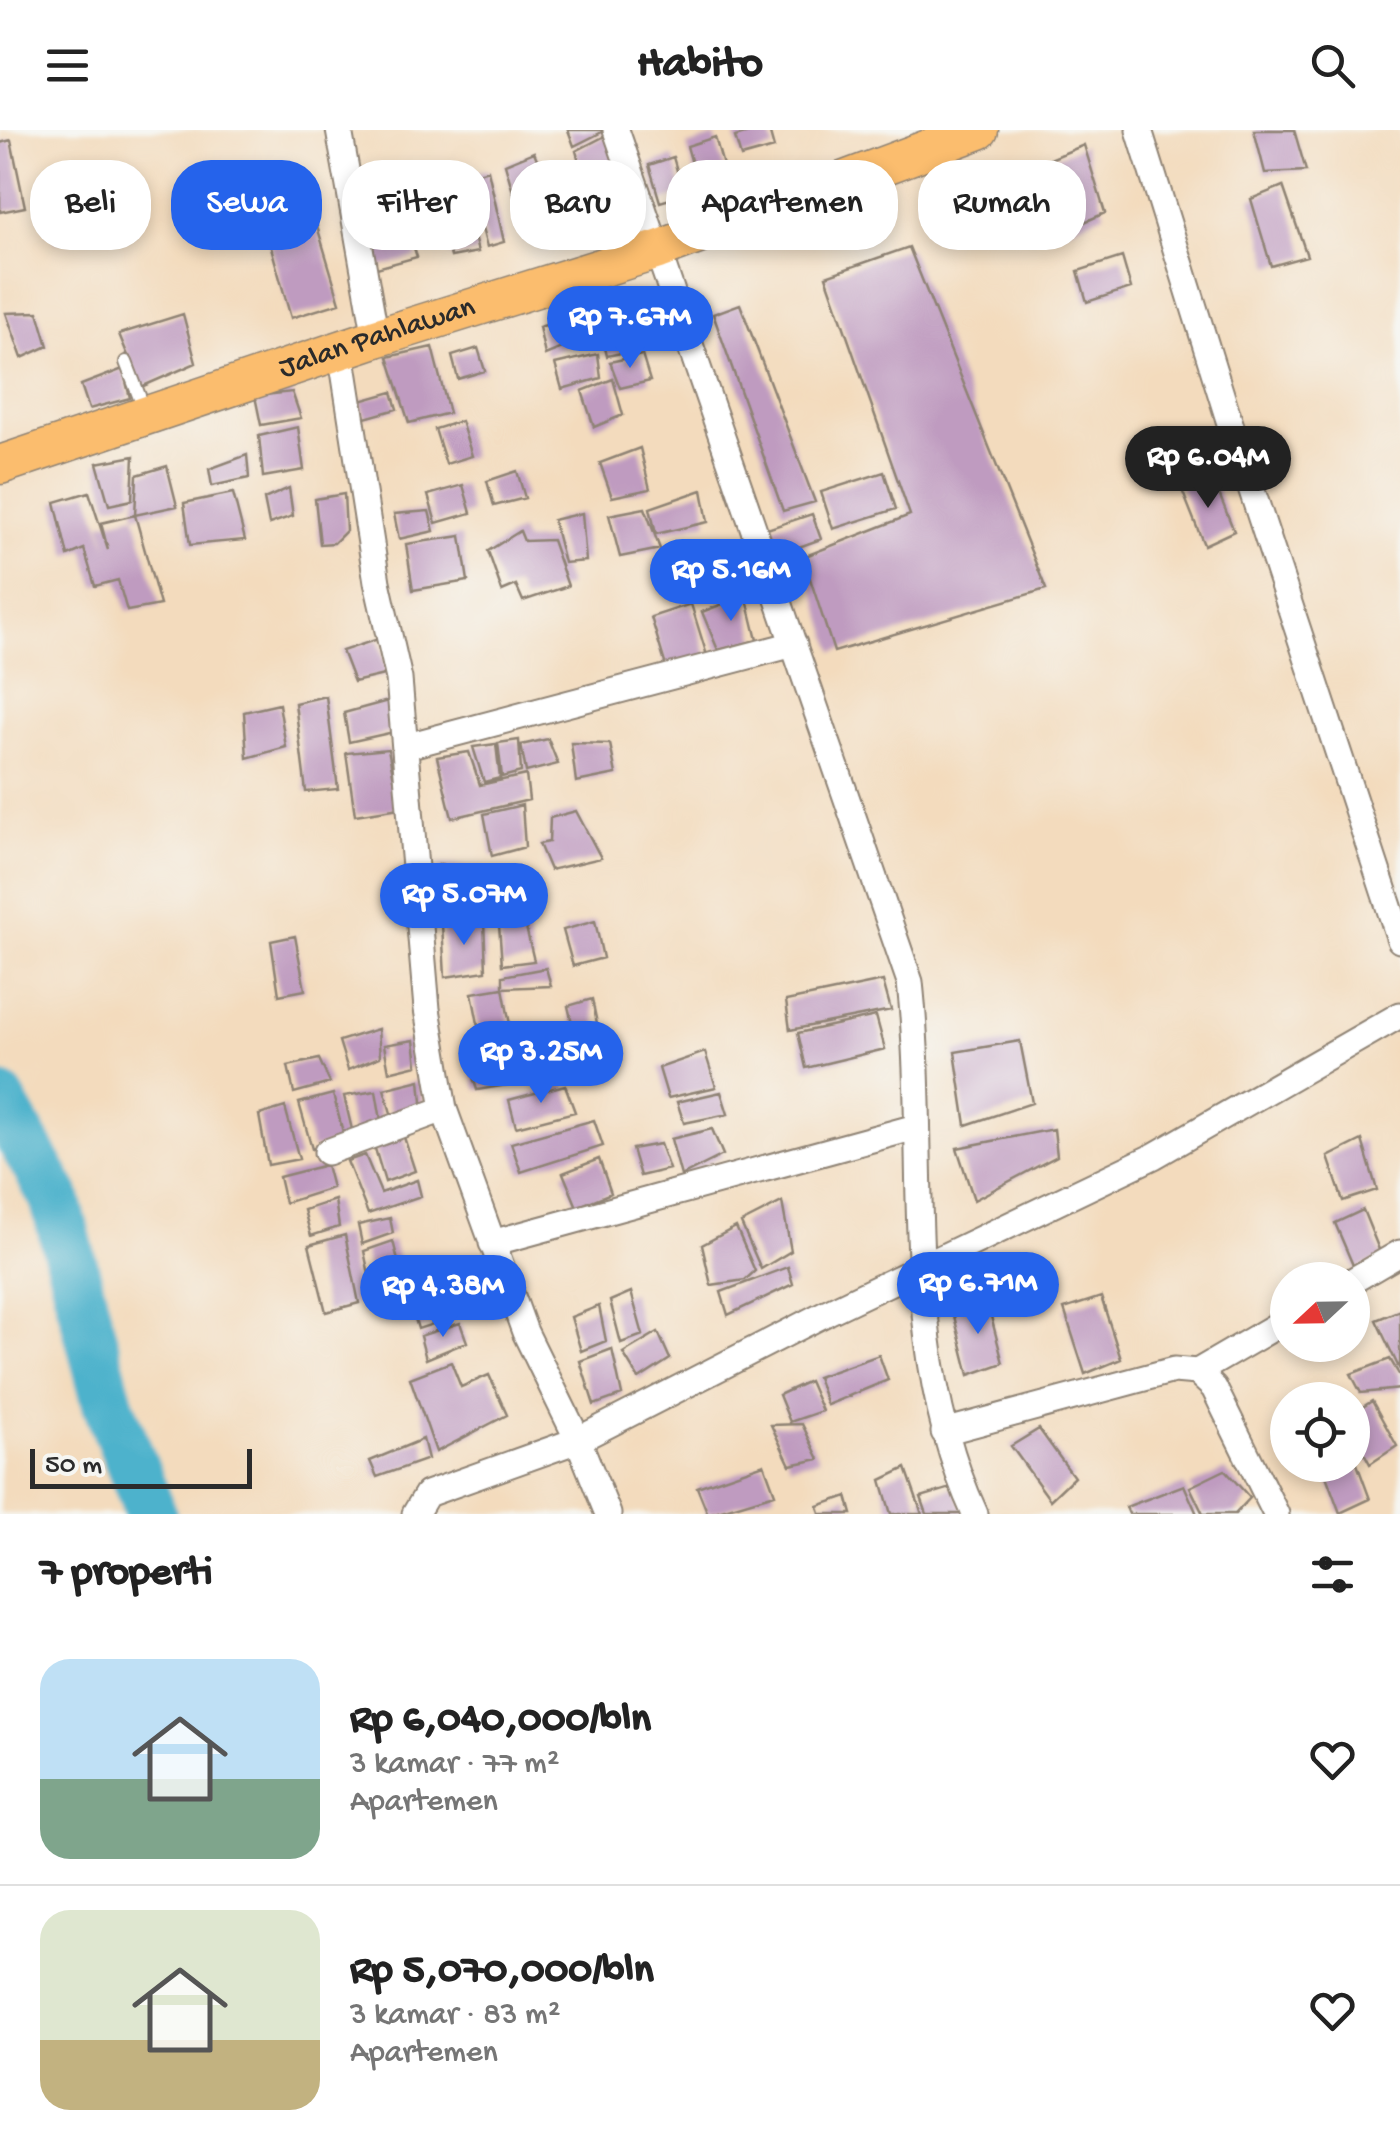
<!DOCTYPE html>
<html lang="id">
<head>
<meta charset="utf-8">
<style>
  :root { --surface:#fff; --page:#f6f6f6; --text:#222; --muted:#767676; --line:#e0e0e0; --accent:#2563eb }
  body { margin:0; font-family:"Gochi Hand",sans-serif; background:var(--page); color:var(--text); height:100vh; display:flex; flex-direction:column; font-size:38px; white-space:nowrap }
  * { box-sizing:border-box; margin:0 }
  p { font-size:32px; color:var(--muted) }
  .icon { flex:none; width:55px; height:55px; fill:none; stroke:currentColor; stroke-width:2; stroke-linecap:round; stroke-linejoin:round }
  .map { position:relative; height:1384px; overflow:hidden }
  .sheet { display:flex; flex-direction:column; background:var(--surface); flex:1 }
  .sheet>* { flex:none }
  .top-card { position:absolute; left:30px; top:30px; width:1340px; height:90px; display:flex; gap:20px }
  .needle { width:65px; rotate:248deg }
  .tools { position:absolute; left:1270px; top:1132px; display:grid; gap:20px }
  .tools a { display:grid; place-items:center; width:100px; height:100px; border-radius:50%; background:var(--surface); box-shadow:0 5px 15px #0003; font-size:50px }
  .scale { position:absolute; left:30px; bottom:25px; width:222px; box-sizing:border-box; padding-left:10px; border:5px solid #2b2b2b; border-top:0; font-size:28px; line-height:35px; white-space:nowrap; color:#2b2b2b; -webkit-text-stroke:8px #f6f6f2; paint-order:stroke }
  .price { position:absolute; translate:-50% -85px; padding:0 22px; border-radius:35px; background:var(--accent); color:#fff; font-size:32px; line-height:65px; filter:drop-shadow(0 2px 5px #0008) }
  .price::after { content:''; position:absolute; left:50%; top:60px; width:30px; height:22px; margin-left:-15px; background:inherit; clip-path:polygon(0 0,100% 0,50% 100%) }
  .price.active { background:#222; color:#fff }
  ul { padding:0; list-style:none }
  li { display:flex; align-items:center; gap:30px; height:250px; padding:0 40px }
  li+li { border-top:2px solid var(--line) }
  li span { display:grid; place-items:center; flex:none; width:280px; height:200px; border-radius:30px; color:#555 }
  li>.icon { margin-inline-start:auto }
  span .icon { width:120px; height:120px; fill:#fffc; stroke-width:1 }
  li b { font-size:42px }
  h2 { display:flex; justify-content:space-between; align-items:center; height:120px; padding:0 40px; font-size:42px }
  .tag { padding:0 35px; border-radius:40px; background:var(--surface); box-shadow:0 5px 15px #0003; font-size:35px; line-height:90px }
  .tag.active { background:var(--accent); color:#fff }
  header { display:flex; justify-content:space-between; align-items:center; height:130px; padding:0 40px; background:var(--surface); font-size:45px; font-weight:800 }
  .map>svg:first-child { display:block }
  .lines { fill:none; stroke-linecap:round; stroke-linejoin:round }
  .river { stroke:#4db2cc; stroke-width:52 }
  .building { fill:#bf9bc0 }
  .lane-casing { stroke:#8f8374; stroke-width:16 }
  .street-casing { stroke:#8f8374; stroke-width:29 }
  .primary-casing { stroke:#8f8374; stroke-width:41 }
  .lane { stroke:#fff; stroke-width:12 }
  .street { stroke:#fff; stroke-width:25 }
  .primary { stroke:#fbbd6e; stroke-width:38 }
  .labels { text-anchor:middle; dominant-baseline:central; stroke-width:10; stroke-linejoin:round; paint-order:stroke }
  .street-label { font-size:30px; fill:#2b2b2b; stroke:#f6f6f2 }
</style>
</head>
<body>
<header><svg class="icon" aria-label="menu" viewBox="0 0 24 24"><path d="M4 6h16M4 12h16M4 18h16"/></svg>Habito<svg class="icon" aria-label="search" viewBox="0 0 24 24"><circle cx="10" cy="10" r="6"/><path d="M15 15l6 6"/></svg></header>
<div class="map">
<svg width="1400" height="1384" viewBox="0 0 1400 1384">
  <rect width="100%" height="100%" fill="#f6f6f2"/>
  <filter id="ink" filterUnits="userSpaceOnUse"><feTurbulence type="fractalNoise" baseFrequency=".01" numOctaves="2"/><feDisplacementMap in="SourceGraphic" scale="20" xChannelSelector="R" yChannelSelector="G"/><feConvolveMatrix kernelMatrix="1 2 1 2 8 2 1 2 1" color-interpolation-filters="sRGB"/></filter>
  <filter id="wash" filterUnits="userSpaceOnUse"><feTurbulence type="fractalNoise" baseFrequency=".0048" numOctaves="4" result="noise"/><feDisplacementMap in="SourceGraphic" scale="40" xChannelSelector="R" yChannelSelector="G"/><feGaussianBlur stdDeviation="2.25" result="paint"/><feColorMatrix in="noise" values="0 0 0 0 0 0 0 0 0 0 0 0 0 0 0 0 0 1.4 0 .05"/><feComposite in="paint" operator="in"/></filter>
  <g filter="url(#wash)">
    <rect width="100%" height="100%" fill="#f3dbbd"/>
    <g class="lines">
      <path class="river" d="M0,970L55,1068L108,1274L151,1384"/>
    </g>
    <g id="blocks">
      <path class="building" d="M568,0H606L574,16Z
        M758,0H769L774,18L741,27L735,7Z
        M1254,0H1294L1306,41L1265,43Z
        M609,4L620,36L584,48L576,21Z
        M715,7L724,39L696,48L687,16Z
        M11,10L25,77L0,82V13Z
        M1084,15L1105,83L1064,101L1043,32Z
        M534,22L560,84L525,104L505,34Z
        M673,27L684,65L660,72L649,35Z
        M488,40L504,112L487,117L468,46Z
        M621,41L637,79L603,90L587,54Z
        M458,45L478,122L451,127L430,55Z
        M392,53L417,127L366,141L357,107L385,99L373,59Z
        M1283,56L1307,126L1271,136L1251,69Z
        M85,78L88,101L55,113L48,85Z
        M573,80L580,98L547,116L538,101Z
        M317,96L340,173L291,188L269,110Z
        M909,117L1046,459L834,522L803,427L910,385L826,146Z
        M1122,127L1131,158L1087,172L1078,141Z
        M636,165L634,192L602,197L595,177Z
        M740,174L815,372L783,381L713,184Z
        M38,182L48,216L22,228L6,183Z
        M183,184L196,233L141,257L119,204Z
        M585,184L592,206L545,225L539,197Z
        M635,196L640,219L607,226L601,201Z
        M432,217L449,283L409,293L388,227Z
        M478,218L485,241L458,249L452,226Z
        M598,224L601,248L562,259L555,234Z
        M642,225L650,251L620,258L610,232Z
        M123,239L130,268L89,279L81,255Z
        M613,249L623,285L594,297L582,261Z
        M292,262L301,288L261,295L255,266Z
        M392,262L397,279L365,288L360,271Z
        M461,291L472,326L446,334L435,299Z
        M298,297L304,340L263,347L259,306Z
        M640,318L650,359L612,367L600,333Z
        M247,325L249,348L212,356L209,339Z
        M134,326L132,370L109,375L97,333Z
        M167,336L177,376L135,385L137,345Z
        M517,341L525,368L494,376L487,351Z
        M884,342L896,379L833,399L821,362Z
        M1215,354L1234,401L1204,415L1180,355Z
        M463,355L471,383L436,393L428,365Z
        M289,358L293,386L269,394L264,369Z
        M702,360L708,392L656,404L650,378Z
        M89,362L108,420L101,393L135,385L160,475L127,481L118,450L95,456L84,419L68,426L55,372Z
        M233,363L245,410L190,415L184,373Z
        M344,364L346,401L334,413L320,414L315,369Z
        M645,378L660,419L620,427L609,385Z
        M429,381L434,401L399,409L394,384Z
        M582,383L586,431L564,433L553,390Z
        M812,384L821,409L777,425L767,399Z
        M520,401L524,411L552,410L568,456L523,471L516,455L502,461L488,421Z
        M461,406L468,451L413,460L406,414Z
        M746,465L757,510L718,520L702,482Z
        M691,474L709,532L668,543L651,487Z
        M378,509L388,544L354,552L342,521Z
        M326,566L338,659L306,662L295,573Z
        M388,571L398,601L349,612L344,583Z
        M279,574L286,617L247,628L244,582Z
        M548,609L558,634L526,642L521,615Z
        M519,610L521,642L502,647L498,613Z
        M571,613L610,614L616,644L576,652Z
        M496,614L500,648L484,652L473,617Z
        M388,619L400,678L355,685L346,623Z
        M469,622L480,655L526,645L529,670L452,688L437,627Z
        M522,675L525,717L492,726L484,684Z
        M576,681L601,728L550,740L539,714L549,712L550,688Z
        M439,735L485,737L486,775L443,774Z
        M524,789L534,831L502,835L499,795Z
        M484,791L486,841L445,847L442,794Z
        M595,791L603,828L573,836L563,800Z
        M295,806L305,860L279,865L271,811Z
        M546,838L551,856L503,858V846Z
        M883,851L891,880L790,900L786,871Z
        M503,858L512,905L482,914L472,863Z
        M592,869L604,928L582,935L568,876Z
        M876,886L885,919L806,938L798,903Z
        M378,899L380,927L348,940L339,911Z
        M414,910L417,935L389,942L384,915Z
        M1020,911L1032,973L966,995L955,922Z
        M705,922L716,957L668,968L659,938Z
        M319,929L330,953L294,963L288,936Z
        M512,929L519,953L477,960L469,935Z
        M420,950L423,983L393,990L384,959Z
        M565,955L575,982L516,997L509,970Z
        M376,961L382,996L353,1004L344,966Z
        M721,962L728,984L684,993L677,972Z
        M333,964L345,1010L312,1019L299,973Z
        M285,977L299,1029L268,1035L259,985Z
        M594,990L603,1016L521,1042L511,1013Z
        M712,999L723,1025L681,1046L671,1009Z
        M1054,999L1057,1026L974,1070L957,1018Z
        M402,1001L415,1041L385,1052L373,1012Z
        M1362,1010L1377,1060L1343,1071L1328,1027Z
        M660,1014L669,1039L640,1046L632,1019Z
        M365,1025L381,1063L417,1050L421,1066L368,1084L347,1031Z
        M599,1029L611,1063L577,1077L563,1043Z
        M326,1035L332,1058L285,1073L279,1047Z
        M335,1070L339,1097L311,1106L304,1080Z
        M782,1072L791,1121L761,1139L741,1093Z
        M1363,1080L1382,1127L1355,1140L1335,1093Z
        M390,1088L393,1103L362,1114L358,1095Z
        M736,1097L755,1141L745,1150L711,1155L702,1115Z
        M345,1105L359,1173L326,1182L309,1115Z
        M393,1111L405,1158L374,1168L364,1121Z
        M486,1129L505,1176L487,1185L468,1139Z
        M788,1137L793,1154L728,1185L721,1162Z
        M463,1148L473,1181L418,1199L410,1171Z
        M631,1162L643,1205L621,1213L610,1171Z
        M986,1167L1003,1233L969,1245L953,1182Z
        M1101,1167L1121,1229L1085,1244L1064,1179Z
        M599,1176L606,1211L581,1221L571,1187Z
        M1400,1180V1240L1376,1190Z
        M460,1193L467,1212L426,1229L420,1206Z
        M658,1202L670,1229L639,1249L623,1223Z
        M612,1219L622,1265L594,1275L580,1231Z
        M879,1225L888,1250L827,1275L817,1247Z
        M1390,1229L1400,1246V1259L1361,1263L1351,1244Z
        M451,1232L461,1257L489,1245L507,1285L436,1322L410,1248Z
        M809,1251L822,1281L790,1292L779,1265Z
        M1372,1271L1397,1316L1370,1334L1352,1300V1284Z
        M802,1294L819,1329L790,1335L771,1295Z
        M1039,1299L1074,1347L1050,1370L1011,1316Z
        M423,1309L428,1329L377,1347L370,1331Z
        M1353,1323L1370,1369L1340,1383L1322,1335H1352Z
        M764,1334L775,1364L708,1384L697,1357Z
        M906,1338L922,1384H891L881,1350Z
        M1225,1340L1250,1368L1235,1384H1203L1190,1357Z
        M1184,1355L1197,1384H1129L1126,1377Z
        M954,1357L965,1384H927L921,1367Z
        M847,1366L852,1384H820L818,1376Z"/>
    </g>
  </g>
  <g filter="url(#ink)">
    <use href="#blocks" fill-opacity="0" stroke="#8f8374" stroke-width="2.5"/>
    <g class="lines">
      <g class="lane-casing">
        <path id="lane" d="M126,232L146,284"/>
      </g>
      <g class="street-casing">
        <path id="street" d="M339,0L376,208
          M616,0L910,852C929,1030 898,1217 975,1384
          M1139,0L1233,303L1400,810
          M341,221L377,452L399,549L427,879L444,979L525,1202L578,1310L608,1384
          M407,616L794,514
          M327,1022L444,979
          M492,1113L916,997
          M1352,1151L1400,1123
          M1197,1242L1288,1189
          M944,1302L1174,1240L1197,1242L1214,1258L1276,1384
          M415,1384L427,1364L578,1310L828,1182L1154,1026L1400,885"/>
      </g>
      <g class="primary-casing">
        <g id="primary">
          <path id="s1" d="M0,335L376,208L658,120L979,0"/>
        </g>
      </g>
      <use href="#lane" class="lane"/>
      <use href="#street" class="street"/>
      <use href="#primary" class="primary"/>
    </g>
  </g>
  <g class="labels">
    <g class="street-label">
      <text stroke="none"><textPath href="#s1" startOffset="398">Jalan Pahlawan</textPath></text>
    </g>
  </g>
</svg>
<div class="tools">
<a><svg class="needle" viewBox="-14 -14 28 28"><path d="M0-13l5 13h-10z" fill="#e53935"/><path d="M0 13l5-13h-10z" fill="#767676"/></svg></a>
<a><svg class="icon" aria-label="locate" viewBox="0 0 24 24"><circle cx="12" cy="12" r="6"/><path d="M12 2v4M12 18v4M2 12h4M18 12h4"/></svg></a>
</div>
<div class="scale">50 m</div>
<b class="price" style="left:630px;top:241px">Rp 7.67M</b>
<b class="price active" style="left:1208px;top:381px">Rp 6.04M</b>
<b class="price" style="left:731px;top:494px">Rp 5.16M</b>
<b class="price" style="left:464px;top:818px">Rp 5.07M</b>
<b class="price" style="left:541px;top:976px">Rp 3.25M</b>
<b class="price" style="left:978px;top:1207px">Rp 6.71M</b>
<b class="price" style="left:443px;top:1210px">Rp 4.38M</b>
<div class="top-card">
<a class="tag">Beli</a>
<a class="tag active">Sewa</a>
<a class="tag">Filter</a>
<a class="tag">Baru</a>
<a class="tag">Apartemen</a>
<a class="tag">Rumah</a>
</div>
</div>
<section class="sheet">
<h2>7 properti<svg class="icon" aria-label="filters" viewBox="0 0 24 24"><path d="M4 7h16M4 17h16"/><circle cx="9" cy="7" r="2"/><circle cx="15" cy="17" r="2"/></svg></h2>
<ul>
<li><span style="background:linear-gradient(#bfe0f5 60%,#7fa58c 0)"><svg class="icon" aria-label="home" viewBox="0 0 24 24"><path d="M3 11l9-7 9 7M6 9v11h12V9"/></svg></span><div><b>Rp 6,040,000/bln</b><p>3 kamar · 77 m²</p><p>Apartemen</p></div><svg class="icon" aria-label="heart" viewBox="0 0 24 24"><path d="M12 20l-8-8c-3-5 5-10 8-4 3-6 11-1 8 4z"/></svg></li>
<li><span style="background:linear-gradient(#dfe7d0 65%,#c2b280 0)"><svg class="icon" aria-label="home" viewBox="0 0 24 24"><path d="M3 11l9-7 9 7M6 9v11h12V9"/></svg></span><div><b>Rp 5,070,000/bln</b><p>3 kamar · 83 m²</p><p>Apartemen</p></div><svg class="icon" aria-label="heart" viewBox="0 0 24 24"><path d="M12 20l-8-8c-3-5 5-10 8-4 3-6 11-1 8 4z"/></svg></li>
</ul>
</section>
</body>
</html>
